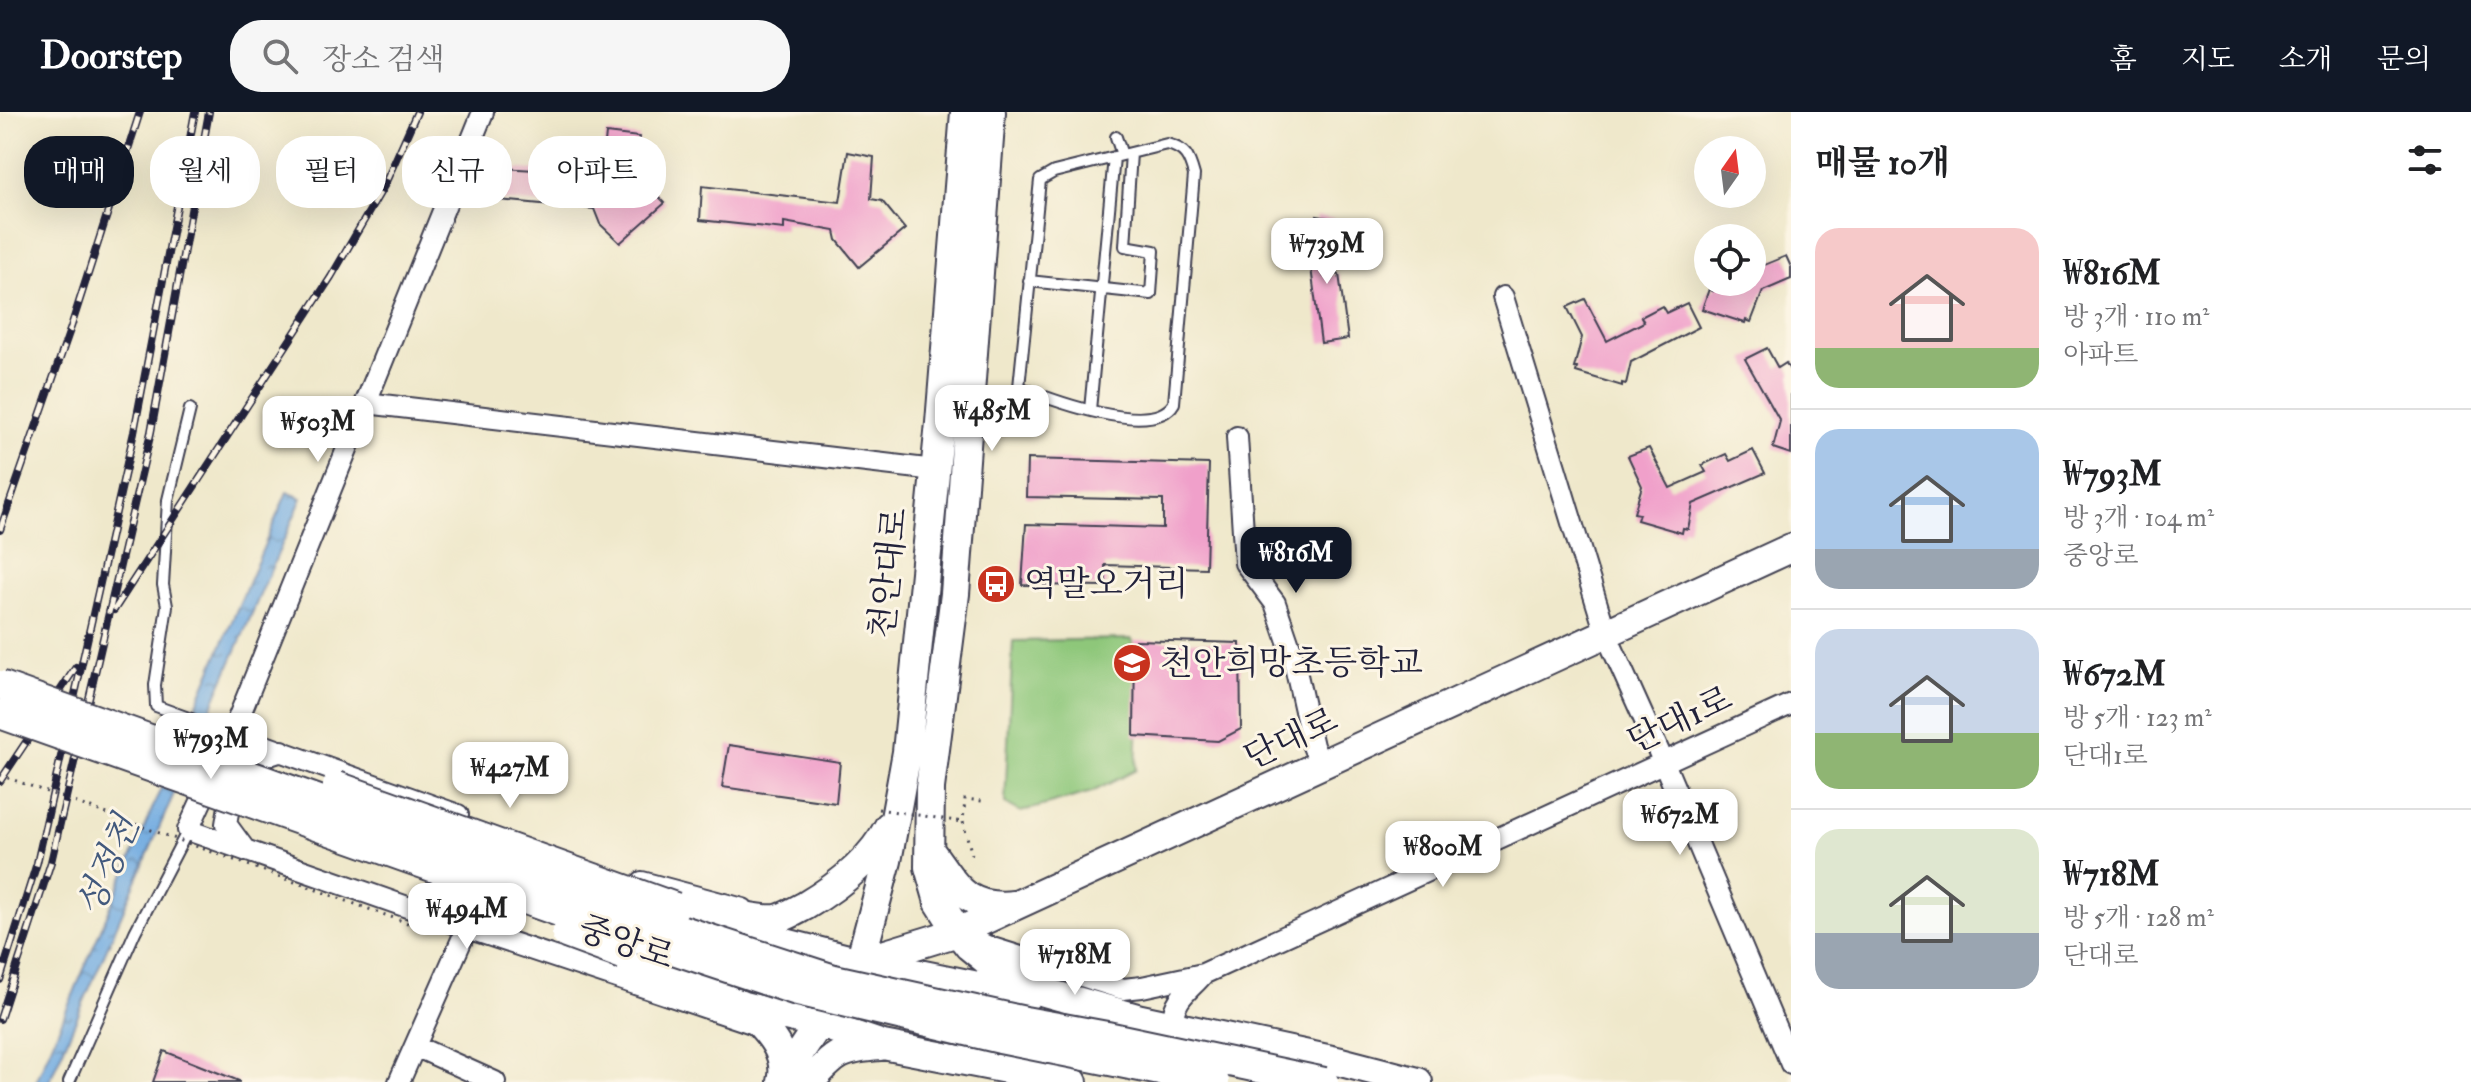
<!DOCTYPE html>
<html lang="ko">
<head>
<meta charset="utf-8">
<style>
  :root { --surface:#fff; --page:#f6f6f6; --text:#202124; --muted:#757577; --line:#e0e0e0; --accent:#111827 }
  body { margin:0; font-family:"IM FELL Double Pica","Noto Serif KR",serif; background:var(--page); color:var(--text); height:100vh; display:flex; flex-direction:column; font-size:30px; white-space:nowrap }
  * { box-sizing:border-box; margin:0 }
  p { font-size:26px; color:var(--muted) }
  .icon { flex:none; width:44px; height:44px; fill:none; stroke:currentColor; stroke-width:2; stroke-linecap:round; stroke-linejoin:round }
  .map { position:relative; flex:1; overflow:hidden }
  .side { display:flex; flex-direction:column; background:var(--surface); width:680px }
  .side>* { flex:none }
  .hud { position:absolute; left:24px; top:24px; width:760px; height:72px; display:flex; gap:16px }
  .needle { width:52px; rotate:14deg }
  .buttons { position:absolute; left:1694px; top:24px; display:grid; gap:16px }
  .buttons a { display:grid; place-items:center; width:72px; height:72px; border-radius:50%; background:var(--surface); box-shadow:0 8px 32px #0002; font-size:40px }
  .price { position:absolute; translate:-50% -68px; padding:0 18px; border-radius:16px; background:#fff; color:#222; font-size:26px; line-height:52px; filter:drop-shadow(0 2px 4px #0008) }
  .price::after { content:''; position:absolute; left:50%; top:48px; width:24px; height:18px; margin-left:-12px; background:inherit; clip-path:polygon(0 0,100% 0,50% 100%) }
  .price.current { background:var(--accent); color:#fff }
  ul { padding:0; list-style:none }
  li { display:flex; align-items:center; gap:24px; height:200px; padding:0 24px }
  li+li { border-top:2px solid var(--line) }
  li span { display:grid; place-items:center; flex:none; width:224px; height:160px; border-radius:24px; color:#555 }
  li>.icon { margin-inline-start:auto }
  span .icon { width:96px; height:96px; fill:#fffc; stroke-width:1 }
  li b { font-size:34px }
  h2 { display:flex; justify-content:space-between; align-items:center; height:96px; padding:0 24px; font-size:34px }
  .chip { padding:0 28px; border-radius:32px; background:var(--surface); box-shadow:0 8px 32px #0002; font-size:28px; line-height:72px }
  .chip.current { background:var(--accent); color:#fff }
  header { display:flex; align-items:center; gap:48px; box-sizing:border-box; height:112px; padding:0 40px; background:var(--accent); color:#fff }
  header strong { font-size:38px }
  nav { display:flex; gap:44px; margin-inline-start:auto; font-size:28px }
  .search { width:560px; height:72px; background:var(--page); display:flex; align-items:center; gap:20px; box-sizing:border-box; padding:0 28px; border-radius:32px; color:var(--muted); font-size:30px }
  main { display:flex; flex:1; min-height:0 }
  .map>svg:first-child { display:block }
  .green { fill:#8ec77a; stroke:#58745a; stroke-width:2 }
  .water { fill:url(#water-ripples); stroke:#4a668e; stroke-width:2 }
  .building { fill:#f0a0ca }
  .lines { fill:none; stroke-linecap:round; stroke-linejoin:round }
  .lane-casing { stroke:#414051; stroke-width:14 }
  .street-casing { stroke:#414051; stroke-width:24 }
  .secondary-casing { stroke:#414051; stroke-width:32 }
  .path { stroke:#414051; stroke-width:3; stroke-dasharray:2 6; stroke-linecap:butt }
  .lane { stroke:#fff; stroke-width:10 }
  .street { stroke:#fff; stroke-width:20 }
  .secondary { stroke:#fff; stroke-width:28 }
  .rail-casing { stroke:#22223b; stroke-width:8 }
  .rail { stroke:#fcf5e5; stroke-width:5; stroke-dasharray:15; stroke-linecap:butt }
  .secondary-bridge-casing { stroke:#414051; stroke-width:32; stroke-linecap:butt }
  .path-bridge { stroke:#414051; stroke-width:3; stroke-dasharray:2 6; stroke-linecap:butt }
  .secondary-bridge { stroke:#fff; stroke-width:28 }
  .labels { text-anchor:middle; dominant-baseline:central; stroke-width:6; stroke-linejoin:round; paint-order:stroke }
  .street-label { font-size:34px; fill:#22223b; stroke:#fcf5e5 }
  .poi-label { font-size:34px; fill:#22223b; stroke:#fcf5e5; text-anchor:start }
  .water-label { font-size:36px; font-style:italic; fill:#42597d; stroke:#fcf5e5 }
</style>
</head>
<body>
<header>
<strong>Doorstep</strong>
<div class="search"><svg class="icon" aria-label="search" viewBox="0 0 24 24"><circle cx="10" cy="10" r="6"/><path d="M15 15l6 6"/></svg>장소 검색</div>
<nav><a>홈</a><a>지도</a><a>소개</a><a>문의</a></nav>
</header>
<main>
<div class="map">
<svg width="1791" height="970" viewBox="0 0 1791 970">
  <defs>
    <pattern id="water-ripples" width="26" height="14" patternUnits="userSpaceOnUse" patternTransform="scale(2)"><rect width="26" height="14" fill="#71abe1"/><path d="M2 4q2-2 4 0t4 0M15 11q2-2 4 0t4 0" fill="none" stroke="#5c8bb8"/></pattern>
  </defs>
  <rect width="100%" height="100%" fill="#fcf5e5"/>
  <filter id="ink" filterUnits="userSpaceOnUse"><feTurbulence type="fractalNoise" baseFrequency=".0125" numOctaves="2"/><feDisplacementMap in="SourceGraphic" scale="16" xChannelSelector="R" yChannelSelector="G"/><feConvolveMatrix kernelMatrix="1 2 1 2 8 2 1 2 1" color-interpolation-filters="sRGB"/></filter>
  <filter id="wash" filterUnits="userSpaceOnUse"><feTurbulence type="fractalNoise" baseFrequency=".006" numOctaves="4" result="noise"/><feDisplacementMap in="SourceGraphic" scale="32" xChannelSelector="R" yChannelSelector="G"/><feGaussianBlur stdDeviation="1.8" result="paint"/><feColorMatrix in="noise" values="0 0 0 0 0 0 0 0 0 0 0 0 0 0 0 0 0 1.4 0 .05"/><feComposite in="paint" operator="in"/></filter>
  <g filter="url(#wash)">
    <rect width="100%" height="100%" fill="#efe8cb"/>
    <path class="green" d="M1132,527L1139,578L1136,658L1092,680L1021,700L1005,691L1013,529Z"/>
    <path class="water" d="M287,380L302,386L49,970H36Z"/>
    <g id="blocks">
      <path class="building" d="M606,21L639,25L633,67L643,68L665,91L620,131L600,112L594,97L499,88L502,56L602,62Z
        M848,40L874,45L871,87L882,89L905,117L859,155L837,128L835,119L784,110V117L700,108L702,74L840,90Z
        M1317,104L1334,107L1324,164L1339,162L1348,227L1321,231L1310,148Z
        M1786,144L1791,155V167L1763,179L1751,210L1746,208L1745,211L1702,197L1709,177L1713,179L1716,170H1752V158Z
        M1585,187L1607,229L1644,210L1641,205L1662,194L1666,201L1687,191L1699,215L1631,250L1626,272L1622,271V274L1576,260L1577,256H1574L1582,225L1567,195Z
        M1767,236L1778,256L1786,251L1791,260V342L1773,336L1780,309L1745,247Z
        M1649,336L1670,376L1706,360L1702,353L1726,342L1730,349L1753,338L1765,361L1693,392L1688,417L1683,416L1682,421L1637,408L1639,402L1634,401L1642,374L1628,344Z
        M1027,347L1209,352L1206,456L1105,453L1106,474L1022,473L1026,412L1163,416V388L1026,385Z
        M1135,528L1240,531L1241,617L1218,629L1134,624Z
        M729,633L840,650L836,691L722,675Z
        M164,939L239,969V970H153Z"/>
    </g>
  </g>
  <g filter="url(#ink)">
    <use href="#blocks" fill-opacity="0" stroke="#414051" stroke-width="2"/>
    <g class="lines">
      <g class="lane-casing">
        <path id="lane" d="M1116,25L1122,43
          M1167,32C1186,37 1189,45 1194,63L1174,291C1154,327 1049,287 1019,275L1040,68L1054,60Z
          M1029,169L1151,182L1154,139L1125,134L1131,41
          M190,297L168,388L163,473L167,494L155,573L156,594L232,622
          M1090,298L1114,45
          M69,970L135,820L188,718"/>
      </g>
      <g class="street-casing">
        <path id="street" d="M483,0L232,622L188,718L467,816L755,912
          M1503,185L1606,522L1664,651L1791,952
          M366,291L935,358
          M1237,325L1245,451L1275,491L1292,541L1313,634L1321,653
          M232,634V622L458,703
          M245,738L226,712L233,671L245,651L282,639
          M642,770L743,797
          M972,827L989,835L1123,877L1142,875L1203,862L1791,592
          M1186,917L1174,907C1172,888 1192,876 1203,862
          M415,934L495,970
          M399,970L467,816"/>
      </g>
      <g class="secondary-casing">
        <path id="secondary" d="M991,0L955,482L930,676L929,755L939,790L958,820L969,834L1002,861L1041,879L1144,908
          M931,740C957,775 965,798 1014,793
          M675,795L766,826L860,850L1027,884
          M728,801C743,803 763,809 777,807C786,805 797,798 805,794C839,774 871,749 889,714
          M623,843L743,894L820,912L883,933L1073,970
          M860,850L958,820L1791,436
          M743,894C763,915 790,938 782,970
          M1127,904L1341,950L1418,970
          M787,970L800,940L860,850L887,749L896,701L907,640L940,311L965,0
          M810,970C836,941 841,937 880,934"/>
      </g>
      <path class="path" d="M972,743L963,710L965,687L982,689"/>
      <use href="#lane" class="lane"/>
      <use href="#street" class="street"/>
      <use href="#secondary" class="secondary"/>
      <g class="rail-casing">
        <path id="rail" d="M0,418L71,215L140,0
          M114,498L331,165L384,74L417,0
          M0,669L76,555
          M0,868L37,751L134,320L195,0
          M0,907L51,750L151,320L209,0"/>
      </g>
      <use href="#rail" class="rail"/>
      <g class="secondary-bridge-casing">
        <path id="secondary-bridge" d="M0,573L655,809L834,867L1025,909L1107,924L1324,970
          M0,602L559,800L797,879L1000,927L1215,970
          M337,674L675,795
          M566,822L623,843"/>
      </g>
      <path class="path-bridge" d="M0,663L435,821
        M878,697L963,710"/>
      <use href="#secondary-bridge" class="secondary-bridge"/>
    </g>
  </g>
  <defs>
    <g id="bus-disc" transform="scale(2)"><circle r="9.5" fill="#c8321e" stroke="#fcf5e5"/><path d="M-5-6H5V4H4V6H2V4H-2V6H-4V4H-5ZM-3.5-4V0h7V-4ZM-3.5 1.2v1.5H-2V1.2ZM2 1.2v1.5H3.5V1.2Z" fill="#fff"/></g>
    <g id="school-disc" transform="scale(2)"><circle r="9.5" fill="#c8321e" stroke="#fcf5e5"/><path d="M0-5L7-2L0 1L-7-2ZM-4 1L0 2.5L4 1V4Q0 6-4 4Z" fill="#fff"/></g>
  </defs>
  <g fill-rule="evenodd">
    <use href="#bus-disc" x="996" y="472"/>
    <use href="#school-disc" x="1132" y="551"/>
  </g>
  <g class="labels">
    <g class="street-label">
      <text transform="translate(889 461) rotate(-84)">천안대로</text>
      <text transform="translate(1680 608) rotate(-25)">단대1로</text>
      <text transform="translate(1291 627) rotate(-25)">단대로</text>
      <text transform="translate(626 831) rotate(19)">중앙로</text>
    </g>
    <g class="poi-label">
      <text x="1024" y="472">역말오거리</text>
      <text x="1160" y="551">천안희망초등학교</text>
    </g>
    <g class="water-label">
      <text transform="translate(108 754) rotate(-67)">성정천</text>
    </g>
  </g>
</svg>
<div class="buttons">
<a><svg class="needle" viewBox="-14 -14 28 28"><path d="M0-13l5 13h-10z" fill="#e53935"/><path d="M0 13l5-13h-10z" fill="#757577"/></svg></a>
<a><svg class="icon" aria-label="locate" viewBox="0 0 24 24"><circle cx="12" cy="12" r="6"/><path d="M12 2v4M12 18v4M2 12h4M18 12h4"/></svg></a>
</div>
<b class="price" style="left:1327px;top:174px">₩739M</b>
<b class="price" style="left:992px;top:341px">₩485M</b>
<b class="price" style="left:318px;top:352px">₩503M</b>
<b class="price current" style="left:1296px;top:483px">₩816M</b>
<b class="price" style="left:211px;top:669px">₩793M</b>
<b class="price" style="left:510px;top:698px">₩427M</b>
<b class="price" style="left:1680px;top:745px">₩672M</b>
<b class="price" style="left:1443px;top:777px">₩800M</b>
<b class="price" style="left:467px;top:839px">₩494M</b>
<b class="price" style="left:1075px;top:885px">₩718M</b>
<div class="hud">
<a class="chip current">매매</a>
<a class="chip">월세</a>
<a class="chip">필터</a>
<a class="chip">신규</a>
<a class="chip">아파트</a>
</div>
</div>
<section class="side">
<h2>매물 10개<svg class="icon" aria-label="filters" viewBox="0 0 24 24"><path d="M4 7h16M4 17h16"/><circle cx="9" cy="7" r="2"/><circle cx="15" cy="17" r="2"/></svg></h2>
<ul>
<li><span style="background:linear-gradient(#f6c9c9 75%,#8fb573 0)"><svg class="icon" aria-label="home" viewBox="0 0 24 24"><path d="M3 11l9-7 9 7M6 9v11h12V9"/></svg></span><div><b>₩816M</b><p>방 3개 · 110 m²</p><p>아파트</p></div></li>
<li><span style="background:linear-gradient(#a9c7e8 75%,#9aa5b1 0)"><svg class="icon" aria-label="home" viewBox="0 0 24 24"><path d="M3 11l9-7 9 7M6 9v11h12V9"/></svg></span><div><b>₩793M</b><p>방 3개 · 104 m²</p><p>중앙로</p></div></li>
<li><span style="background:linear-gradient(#c9d6e8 65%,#8fb573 0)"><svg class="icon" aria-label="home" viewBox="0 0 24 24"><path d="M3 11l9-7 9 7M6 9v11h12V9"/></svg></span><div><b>₩672M</b><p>방 5개 · 123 m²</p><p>단대1로</p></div></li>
<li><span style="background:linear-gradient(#dfe7d0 65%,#9aa5b1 0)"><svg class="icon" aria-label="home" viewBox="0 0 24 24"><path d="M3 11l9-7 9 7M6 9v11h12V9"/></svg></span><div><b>₩718M</b><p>방 5개 · 128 m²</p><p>단대로</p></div></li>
</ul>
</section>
</main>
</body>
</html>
